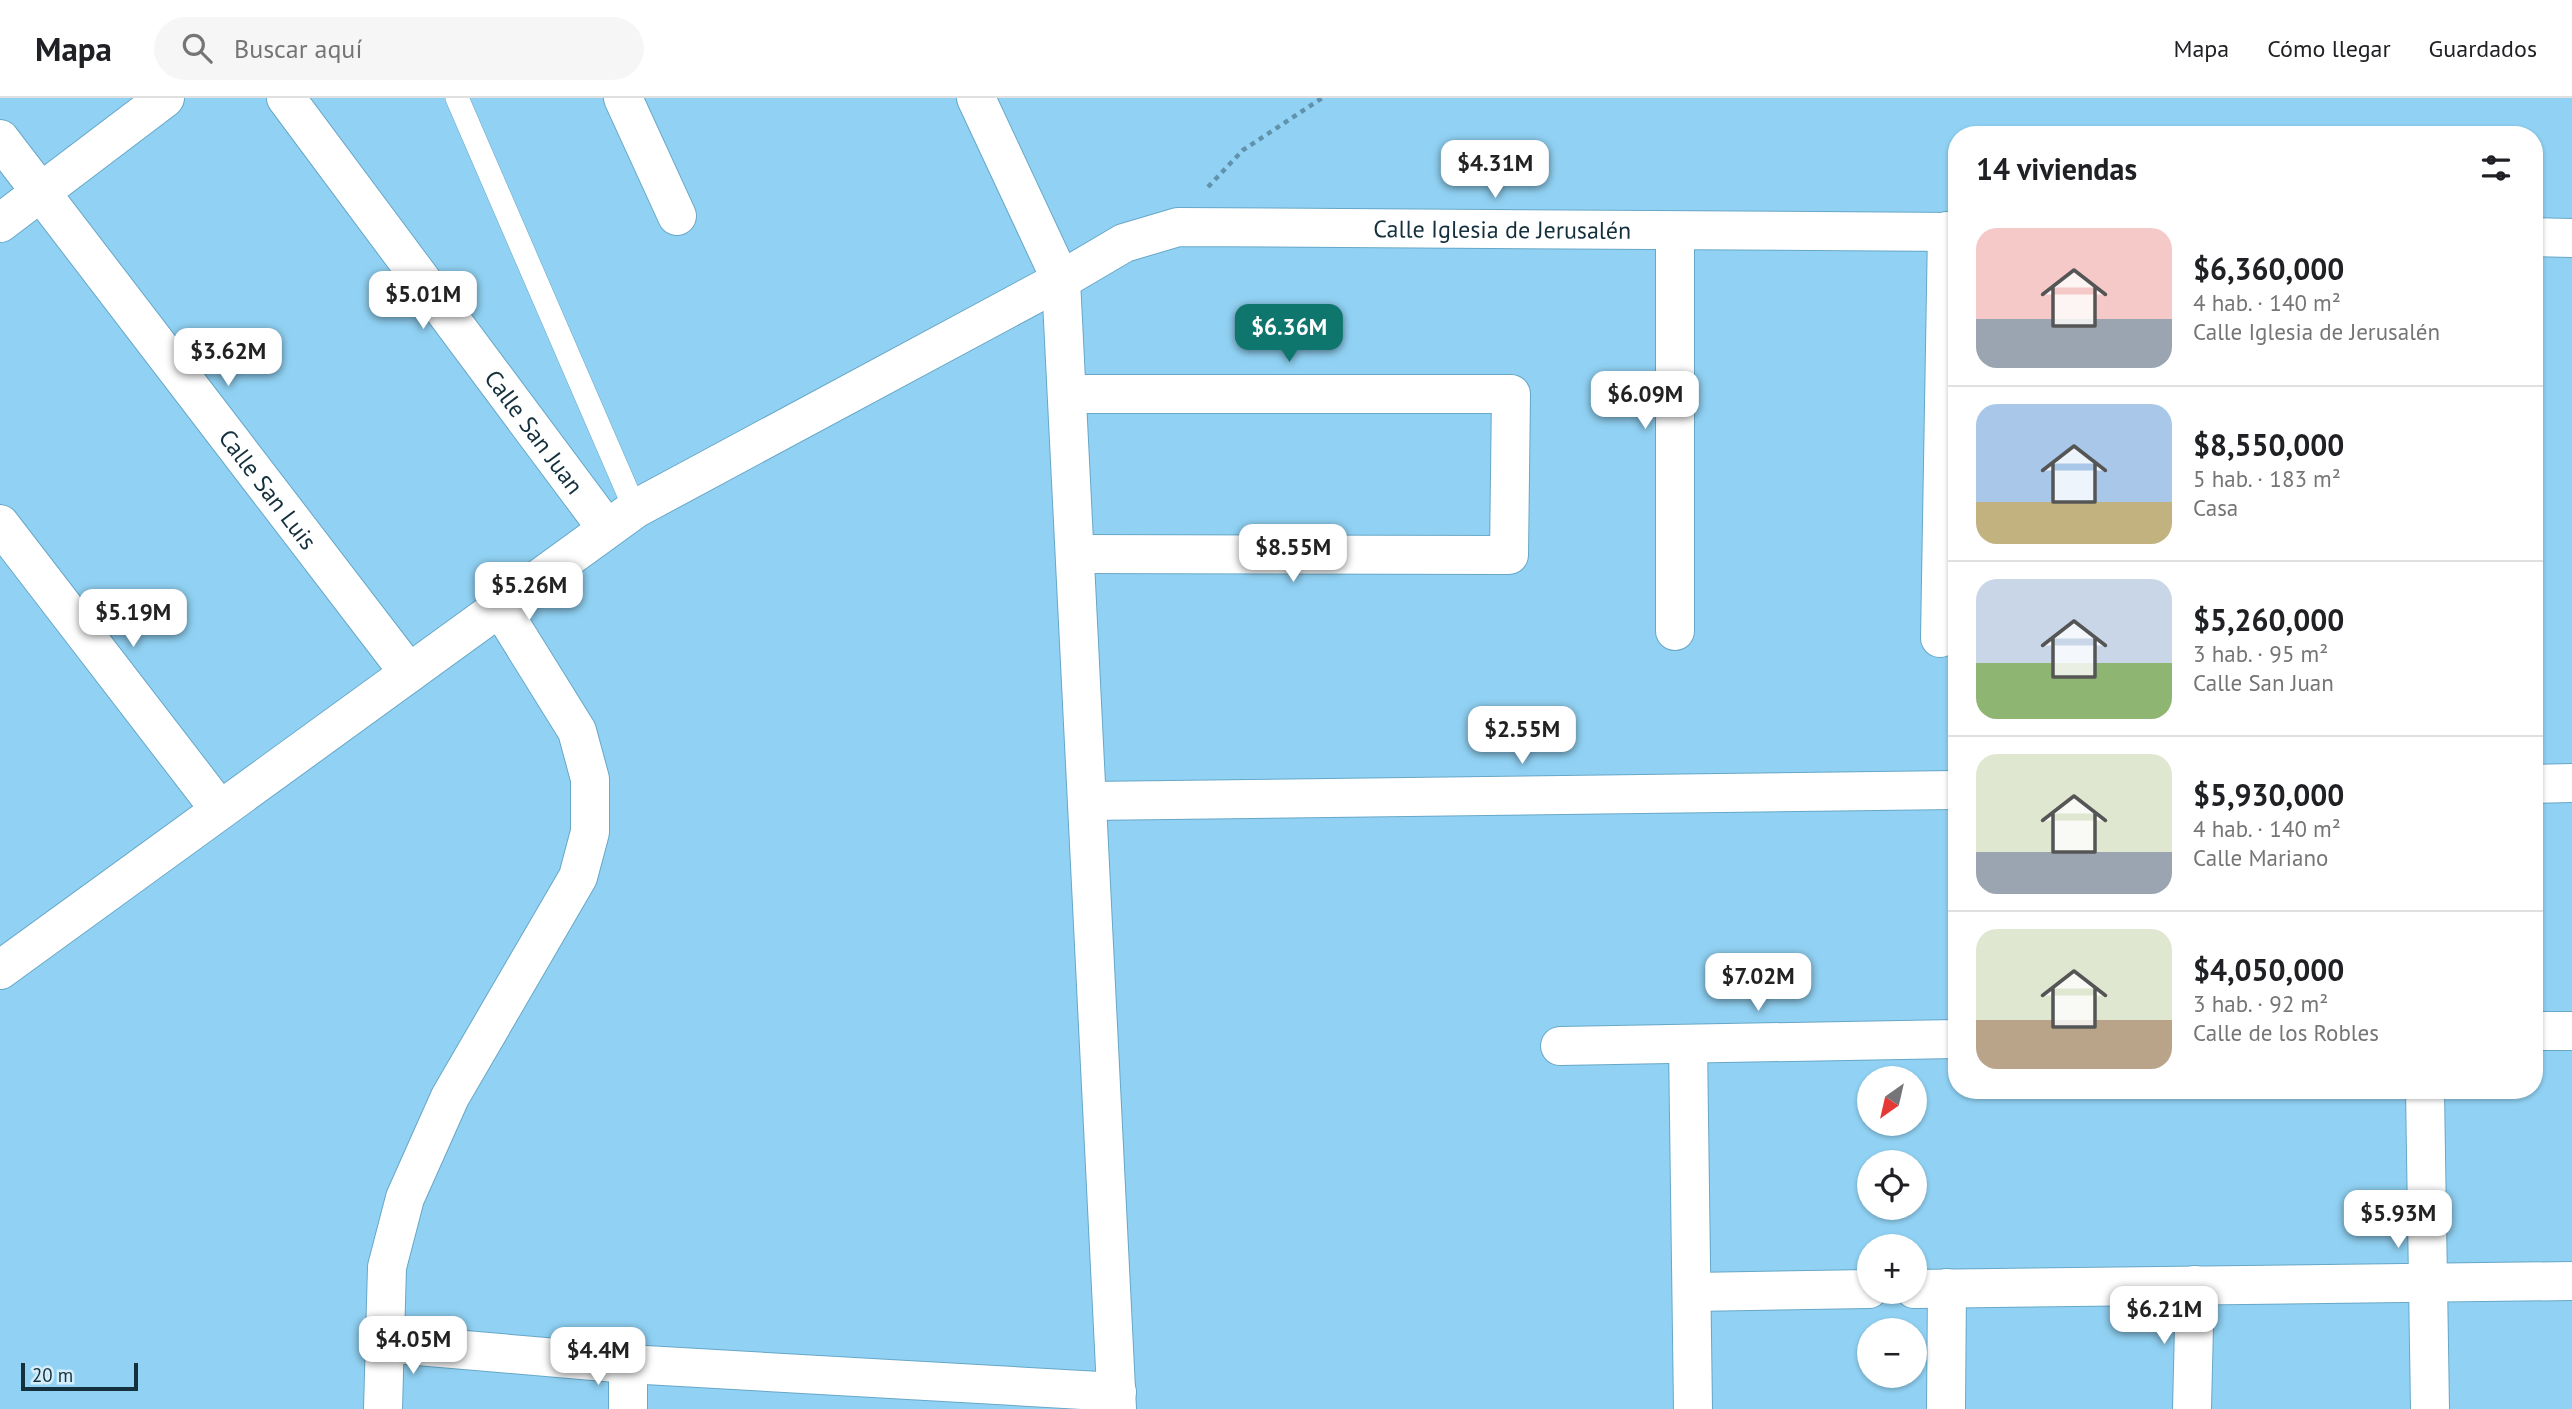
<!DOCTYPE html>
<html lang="es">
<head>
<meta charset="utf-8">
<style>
  :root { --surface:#fff; --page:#f6f6f6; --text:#202124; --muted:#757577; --line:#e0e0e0; --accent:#0f766e }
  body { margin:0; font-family:"PT Sans",sans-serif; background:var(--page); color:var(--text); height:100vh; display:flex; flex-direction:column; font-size:26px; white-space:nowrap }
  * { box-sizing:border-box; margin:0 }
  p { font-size:23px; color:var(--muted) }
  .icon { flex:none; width:38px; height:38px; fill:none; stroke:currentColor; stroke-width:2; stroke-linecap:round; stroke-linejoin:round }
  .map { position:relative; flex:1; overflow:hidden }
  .sheet { position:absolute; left:1948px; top:28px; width:595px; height:973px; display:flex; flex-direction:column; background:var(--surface); border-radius:28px; box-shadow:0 2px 5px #0004 }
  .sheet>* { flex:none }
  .needle { width:46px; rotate:214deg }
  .controls { position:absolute; left:1857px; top:968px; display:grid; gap:14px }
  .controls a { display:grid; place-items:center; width:70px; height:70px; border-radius:50%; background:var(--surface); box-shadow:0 2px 5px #0004; font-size:35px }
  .scale { position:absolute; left:21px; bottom:18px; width:117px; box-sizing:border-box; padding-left:7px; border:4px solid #14303d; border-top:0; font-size:19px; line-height:24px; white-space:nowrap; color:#14303d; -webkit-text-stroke:5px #d4edfb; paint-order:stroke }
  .price { position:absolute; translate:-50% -60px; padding:0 16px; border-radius:14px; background:#fff; color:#222; font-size:23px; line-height:46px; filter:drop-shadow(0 2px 4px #0008) }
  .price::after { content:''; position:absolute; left:50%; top:42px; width:21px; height:16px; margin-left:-10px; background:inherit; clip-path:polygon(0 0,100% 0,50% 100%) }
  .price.on { background:var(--accent); color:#fff }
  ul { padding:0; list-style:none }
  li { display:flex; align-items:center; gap:21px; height:175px; padding:0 28px }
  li+li { border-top:2px solid var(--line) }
  li span { display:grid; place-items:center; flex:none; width:196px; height:140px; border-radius:21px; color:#555 }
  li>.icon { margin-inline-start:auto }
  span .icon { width:84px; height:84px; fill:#fffc; stroke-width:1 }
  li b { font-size:30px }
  h2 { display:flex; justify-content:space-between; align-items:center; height:84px; padding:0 28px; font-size:30px }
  header { display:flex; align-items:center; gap:42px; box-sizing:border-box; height:98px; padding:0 35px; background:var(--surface); border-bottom:2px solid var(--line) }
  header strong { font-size:33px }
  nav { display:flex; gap:38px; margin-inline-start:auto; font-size:24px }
  .search { width:490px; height:63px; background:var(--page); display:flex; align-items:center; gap:18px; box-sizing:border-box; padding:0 24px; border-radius:38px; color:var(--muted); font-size:26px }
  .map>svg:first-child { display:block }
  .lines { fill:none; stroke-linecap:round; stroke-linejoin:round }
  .service-casing { stroke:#67a7c7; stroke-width:24 }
  .minor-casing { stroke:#67a7c7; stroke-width:40 }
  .path { stroke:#6092ac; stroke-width:4.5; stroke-dasharray:5 5; stroke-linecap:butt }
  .service { stroke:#fff; stroke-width:23 }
  .minor { stroke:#fff; stroke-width:38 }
  .labels { text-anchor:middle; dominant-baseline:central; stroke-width:5; stroke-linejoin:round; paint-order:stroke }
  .street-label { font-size:24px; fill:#14303d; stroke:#d4edfb }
</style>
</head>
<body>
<header>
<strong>Mapa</strong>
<div class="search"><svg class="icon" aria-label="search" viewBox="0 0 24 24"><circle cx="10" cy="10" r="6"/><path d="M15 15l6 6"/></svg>Buscar aquí</div>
<nav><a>Mapa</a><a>Cómo llegar</a><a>Guardados</a></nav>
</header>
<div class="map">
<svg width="2572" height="1311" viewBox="0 0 2572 1311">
  <rect width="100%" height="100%" fill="#91d2f4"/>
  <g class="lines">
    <g class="service-casing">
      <path id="service" d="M457,0L635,411"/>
    </g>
    <g class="minor-casing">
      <g id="minor">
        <path id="s1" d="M286,0L607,431"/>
        <path d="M623,0L677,118"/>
        <path d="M976,0L1061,182L1117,1311"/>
        <path id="s2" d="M0,41L409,575"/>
        <path d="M0,125L165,0"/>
        <path d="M2534,139L2572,140"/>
        <path d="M1067,296H1511L1509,457L1076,456"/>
        <path d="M0,426L220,712"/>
        <path d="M1675,533V133"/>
        <path d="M1940,540L1947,133"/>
        <path d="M2534,686L2572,685"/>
        <path d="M1088,703L1956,692"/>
        <path id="s3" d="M0,872L635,411L1061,182L1124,145L1178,129L1956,134"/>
        <path d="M2534,933H2572"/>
        <path d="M1688,946L1693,1311"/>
        <path d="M1560,948L1956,941"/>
        <path d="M2425,992L2430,1311"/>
        <path d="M1914,1191L2572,1183"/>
        <path d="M1692,1194L1869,1191"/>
        <path d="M383,1245L628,1266L1117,1294"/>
        <path d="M383,1311L387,1169L405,1100L450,999L578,779L590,734V681L577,633L500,509"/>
        <path d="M628,1311V1266"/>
        <path d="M1946,1311L1947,1190"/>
        <path d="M2192,1311L2195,1187"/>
      </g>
    </g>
    <path class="path" d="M1208,89L1243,52L1322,0"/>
    <use href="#service" class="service"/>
    <use href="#minor" class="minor"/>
  </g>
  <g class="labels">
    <g class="street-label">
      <text stroke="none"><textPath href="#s3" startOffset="1722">Calle Iglesia de Jerusalén</textPath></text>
      <text stroke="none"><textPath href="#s1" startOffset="416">Calle San Juan</textPath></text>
      <text stroke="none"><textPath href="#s2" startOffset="441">Calle San Luis</textPath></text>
    </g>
  </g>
</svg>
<div class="controls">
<a><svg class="needle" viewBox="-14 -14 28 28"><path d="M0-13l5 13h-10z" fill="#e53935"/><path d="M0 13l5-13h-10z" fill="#757577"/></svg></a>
<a><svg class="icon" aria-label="locate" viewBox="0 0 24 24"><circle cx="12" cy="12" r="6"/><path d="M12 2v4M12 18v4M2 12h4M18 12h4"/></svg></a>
<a>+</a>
<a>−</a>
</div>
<div class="scale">20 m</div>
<b class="price" style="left:1495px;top:102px">$4.31M</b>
<b class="price" style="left:423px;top:233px">$5.01M</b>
<b class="price on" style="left:1289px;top:266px">$6.36M</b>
<b class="price" style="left:228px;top:290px">$3.62M</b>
<b class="price" style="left:1645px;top:333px">$6.09M</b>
<b class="price" style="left:1293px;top:486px">$8.55M</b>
<b class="price" style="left:529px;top:524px">$5.26M</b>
<b class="price" style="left:133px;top:551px">$5.19M</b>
<b class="price" style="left:1522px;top:668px">$2.55M</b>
<b class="price" style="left:1758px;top:915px">$7.02M</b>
<b class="price" style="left:2398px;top:1152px">$5.93M</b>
<b class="price" style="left:2164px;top:1248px">$6.21M</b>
<b class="price" style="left:413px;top:1278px">$4.05M</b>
<b class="price" style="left:598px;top:1289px">$4.4M</b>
<section class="sheet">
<h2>14 viviendas<svg class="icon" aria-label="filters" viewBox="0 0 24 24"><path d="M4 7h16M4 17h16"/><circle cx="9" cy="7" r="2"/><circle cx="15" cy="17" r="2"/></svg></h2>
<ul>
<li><span style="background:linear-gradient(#f6c9c9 65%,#9aa5b1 0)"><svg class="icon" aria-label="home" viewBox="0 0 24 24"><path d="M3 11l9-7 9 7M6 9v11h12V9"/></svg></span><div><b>$6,360,000</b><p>4 hab. · 140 m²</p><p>Calle Iglesia de Jerusalén</p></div></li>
<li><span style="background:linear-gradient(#a9c7e8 70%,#c2b280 0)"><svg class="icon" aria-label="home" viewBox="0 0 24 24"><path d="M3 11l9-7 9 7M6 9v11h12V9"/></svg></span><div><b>$8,550,000</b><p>5 hab. · 183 m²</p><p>Casa</p></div></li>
<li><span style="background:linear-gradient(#c9d6e8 60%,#8fb573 0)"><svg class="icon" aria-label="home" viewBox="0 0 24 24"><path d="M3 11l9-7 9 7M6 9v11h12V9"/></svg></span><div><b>$5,260,000</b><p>3 hab. · 95 m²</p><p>Calle San Juan</p></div></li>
<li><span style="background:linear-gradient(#dfe7d0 70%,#9aa5b1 0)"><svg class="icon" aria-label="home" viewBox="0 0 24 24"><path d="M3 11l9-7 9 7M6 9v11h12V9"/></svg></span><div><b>$5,930,000</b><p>4 hab. · 140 m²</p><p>Calle Mariano</p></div></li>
<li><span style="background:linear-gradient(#dfe7d0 65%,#b9a48a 0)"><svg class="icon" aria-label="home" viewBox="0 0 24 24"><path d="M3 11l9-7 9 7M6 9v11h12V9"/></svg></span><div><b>$4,050,000</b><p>3 hab. · 92 m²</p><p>Calle de los Robles</p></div></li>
</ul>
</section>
</div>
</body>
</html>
